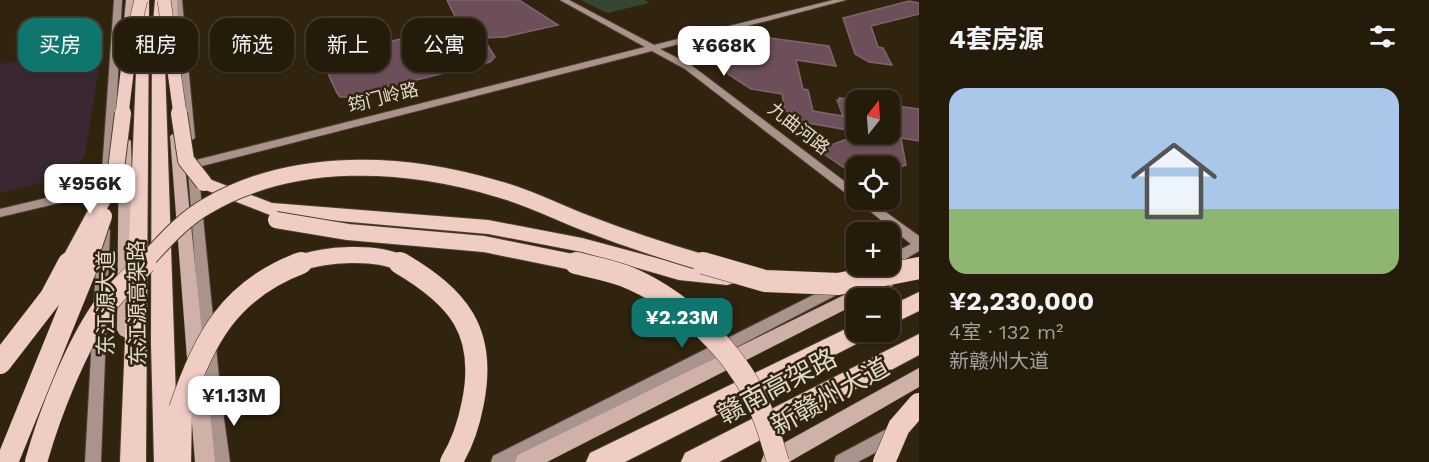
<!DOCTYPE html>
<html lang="zh">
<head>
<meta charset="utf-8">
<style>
  :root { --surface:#251b0b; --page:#312819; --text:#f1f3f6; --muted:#a3a19d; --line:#42392c; --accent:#0f766e }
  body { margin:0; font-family:"Work Sans","Noto Sans SC",sans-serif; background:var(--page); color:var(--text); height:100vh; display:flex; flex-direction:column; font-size:22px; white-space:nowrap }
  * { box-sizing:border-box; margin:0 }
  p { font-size:20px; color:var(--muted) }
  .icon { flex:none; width:33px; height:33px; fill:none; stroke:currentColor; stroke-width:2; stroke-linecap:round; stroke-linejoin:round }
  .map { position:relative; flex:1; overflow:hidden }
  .side { display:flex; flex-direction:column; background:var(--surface); width:510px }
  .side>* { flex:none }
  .hud { position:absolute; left:18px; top:18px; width:570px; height:54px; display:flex; gap:12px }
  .needle { width:39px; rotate:17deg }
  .buttons { position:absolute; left:846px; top:90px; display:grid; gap:12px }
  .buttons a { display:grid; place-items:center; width:54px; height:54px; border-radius:12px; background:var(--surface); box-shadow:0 2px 4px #0004,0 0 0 2px var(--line); font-size:30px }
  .price { position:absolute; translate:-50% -51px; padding:0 14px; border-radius:12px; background:#fff; color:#222; font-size:20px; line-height:39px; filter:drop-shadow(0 2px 3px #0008) }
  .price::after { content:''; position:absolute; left:50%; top:36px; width:18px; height:14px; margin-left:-9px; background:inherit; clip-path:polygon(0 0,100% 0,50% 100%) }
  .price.active { background:var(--accent); color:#fff }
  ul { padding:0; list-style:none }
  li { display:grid; align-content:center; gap:12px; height:318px; padding:0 30px }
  li span { display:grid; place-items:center; height:186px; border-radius:18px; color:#555 }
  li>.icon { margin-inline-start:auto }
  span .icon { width:108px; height:108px; fill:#fffc; stroke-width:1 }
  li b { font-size:26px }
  h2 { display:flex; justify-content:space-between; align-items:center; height:72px; padding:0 30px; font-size:26px }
  .tag { padding:0 21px; border-radius:18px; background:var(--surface); box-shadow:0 2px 4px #0004,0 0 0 2px var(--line); font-size:21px; line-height:54px }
  .tag.active { background:var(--accent); color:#fff }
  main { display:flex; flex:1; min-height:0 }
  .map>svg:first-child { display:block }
  .commercial { fill:#392831 }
  .green { fill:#374533 }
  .building { fill:#6c4f59; stroke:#7f636d; stroke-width:1.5 }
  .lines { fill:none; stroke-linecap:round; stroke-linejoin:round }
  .secondary-casing { stroke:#4d412d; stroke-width:2 }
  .primary-casing { stroke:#4d412d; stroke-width:1 }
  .highway-casing { stroke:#4d412d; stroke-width:2 }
  .secondary { fill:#aa938d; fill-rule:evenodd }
  .primary { fill:#cfb1aa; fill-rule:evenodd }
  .highway { fill:#f0cdc4; fill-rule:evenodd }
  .highway-bridge-far2-casing { stroke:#4d412d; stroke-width:14; stroke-linecap:butt }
  .highway-bridge-far1-casing { stroke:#4d412d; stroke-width:18; stroke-linecap:butt }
  .highway-bridge-casing { stroke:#4d412d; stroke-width:23; stroke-linecap:butt }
  .highway-bridge-far2 { stroke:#f0cdc4; stroke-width:13 }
  .highway-bridge-far1 { stroke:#f0cdc4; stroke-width:16 }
  .highway-bridge { stroke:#f0cdc4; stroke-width:22 }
  .labels { text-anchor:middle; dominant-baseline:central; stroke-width:5; stroke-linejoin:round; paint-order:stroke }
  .far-street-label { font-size:18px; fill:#e3dacd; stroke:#31240f }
  .street-label { font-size:21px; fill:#e3dacd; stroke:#31240f }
  .near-street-label { font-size:26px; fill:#e3dacd; stroke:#31240f }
</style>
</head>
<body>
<main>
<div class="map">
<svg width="919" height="462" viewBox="0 0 919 462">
  <rect width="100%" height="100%" fill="#31240f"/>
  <path class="commercial" d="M102,45L85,156L63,178L0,193V64Z"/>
  <path class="green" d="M581,0H645L649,3L607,13Z"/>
  <path class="building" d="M447,0H519L558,25L505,37L483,38L495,57L490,62L346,97H340L337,93L324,65L362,47L460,27Z
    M909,1L919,3V14L871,26L878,47L883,48L892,65L869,62L855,54L843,18Z
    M762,37L829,46L836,66L796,60L803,89L808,90L813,111L843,116L837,100L840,101L839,98L856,100V136L864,134H890V105L919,109V141L901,138L906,165L890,171V166H856V172L846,169L818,150L850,138L847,130L792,120L791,112L785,111L782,94L751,89L728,74L727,42L764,47Z"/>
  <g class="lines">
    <g class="secondary-casing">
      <path id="secondary" d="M114,0H122L112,191L106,195L102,193L0,217V209L101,185Z
        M174,0H182L195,138L190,141L185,138Z
        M560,0H569L654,45L833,0H846L660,49L691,65L856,190V199L852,198L685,69L652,51L198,167L221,397L230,462H214L205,397L188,170H180L179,167L180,164L645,47Z
        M856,200H869L919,236V251C910,256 899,264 888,266L890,255L911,244Z
        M104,225L110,230L101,462H85L98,230Z
        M839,282L844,283L846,287L844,291L516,462H491L493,456Z
        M896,424L902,426L904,432L902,438L858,462H834L836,456Z"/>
    </g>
    <g class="primary-casing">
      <path id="primary" d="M126,0H136L132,42L127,45L122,42Z
        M167,0H177L178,34L173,37L168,34Z
        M176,132L182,136L215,462H195L170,136Z
        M125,137L131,141L135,330L132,335L126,338L120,335L117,330L119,141Z
        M889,273L895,275L897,280C891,292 869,298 856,298V304L547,462H515L518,455Z
        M919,368V387L789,462H761L764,454Z"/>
    </g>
    <g class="highway-casing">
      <path id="highway" d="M139,0H149L146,462H120Z
        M155,0H165L164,34L176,399L180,397L188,401L192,409L191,462H154L151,343L152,34Z
        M204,177L272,203L488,220L582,238L679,264L727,269L734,271L737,277L734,283L727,285L679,280L582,252L488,234L270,215L198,187L196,183L198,179Z
        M919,292V311L890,325V306Z
        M856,324V332H869L866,339L625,462H586L590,453Z
        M919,334V355L719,462H681L685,453Z"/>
    </g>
    <use href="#secondary" class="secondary"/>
    <use href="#primary" class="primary"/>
    <use href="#highway" class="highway"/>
    <g class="highway-bridge-far2-casing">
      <path id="highway-bridge-far2" d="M164,0L180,114
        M122,114L131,40L141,0"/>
    </g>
    <g class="highway-bridge-far1-casing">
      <path id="highway-bridge-far1" d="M179,113L186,160L204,183
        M276,220L348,232L484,244L582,264
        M68,264L115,177L123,113
        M88,264L104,216
        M143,264C163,243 182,220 207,206C294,155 405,161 498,189C528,197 555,211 583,222C624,238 666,252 708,264
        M297,264C324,254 377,250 402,264"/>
    </g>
    <g class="highway-bridge-casing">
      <path id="highway-bridge" d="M400,263C458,297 487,331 473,402C469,423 463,443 451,462
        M576,263C592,267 609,270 625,276C677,297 727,343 753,392C764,414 771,438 778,462
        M703,263L765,281L838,284L919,268
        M0,363L51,297L69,263
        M180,409C203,340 229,290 301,263
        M7,462L88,263
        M36,462C49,415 76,346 104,307C116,291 132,277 145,263
        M884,462L899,427L919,404"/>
    </g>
    <use href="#highway-bridge-far2" class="highway-bridge-far2"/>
    <use href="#highway-bridge-far1" class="highway-bridge-far1"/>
    <use href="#highway-bridge" class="highway-bridge"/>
  </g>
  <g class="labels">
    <g class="far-street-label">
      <text transform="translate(383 97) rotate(-14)">筠门岭路</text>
      <text transform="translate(799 128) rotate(38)">九曲河路</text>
    </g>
    <g class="street-label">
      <text transform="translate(105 303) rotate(-90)">东江源大道</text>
      <text transform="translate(137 303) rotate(-91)">东江源高架路</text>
    </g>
    <g class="near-street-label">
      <text transform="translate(777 386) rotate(-28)">赣南高架路</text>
      <text transform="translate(830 396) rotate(-29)">新赣州大道</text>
    </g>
  </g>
</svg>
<div class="buttons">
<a><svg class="needle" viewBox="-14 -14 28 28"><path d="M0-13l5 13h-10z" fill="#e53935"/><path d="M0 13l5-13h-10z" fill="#a3a19d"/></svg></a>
<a><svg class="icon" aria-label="locate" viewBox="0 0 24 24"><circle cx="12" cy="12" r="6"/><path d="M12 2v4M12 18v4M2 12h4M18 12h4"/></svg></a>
<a>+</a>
<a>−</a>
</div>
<b class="price" style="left:724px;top:77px">¥668K</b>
<b class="price" style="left:90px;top:215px">¥956K</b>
<b class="price active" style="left:682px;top:349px">¥2.23M</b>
<b class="price" style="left:234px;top:427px">¥1.13M</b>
<div class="hud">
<a class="tag active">买房</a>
<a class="tag">租房</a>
<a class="tag">筛选</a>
<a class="tag">新上</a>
<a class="tag">公寓</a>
</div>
</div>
<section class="side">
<h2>4套房源<svg class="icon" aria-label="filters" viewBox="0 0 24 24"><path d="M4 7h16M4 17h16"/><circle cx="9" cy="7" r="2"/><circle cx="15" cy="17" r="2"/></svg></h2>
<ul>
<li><span style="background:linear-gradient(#a9c7e8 65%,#8fb573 0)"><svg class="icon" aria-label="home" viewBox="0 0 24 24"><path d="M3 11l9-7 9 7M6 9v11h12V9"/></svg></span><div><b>¥2,230,000</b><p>4室 · 132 m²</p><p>新赣州大道</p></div></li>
</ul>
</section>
</main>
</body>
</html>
